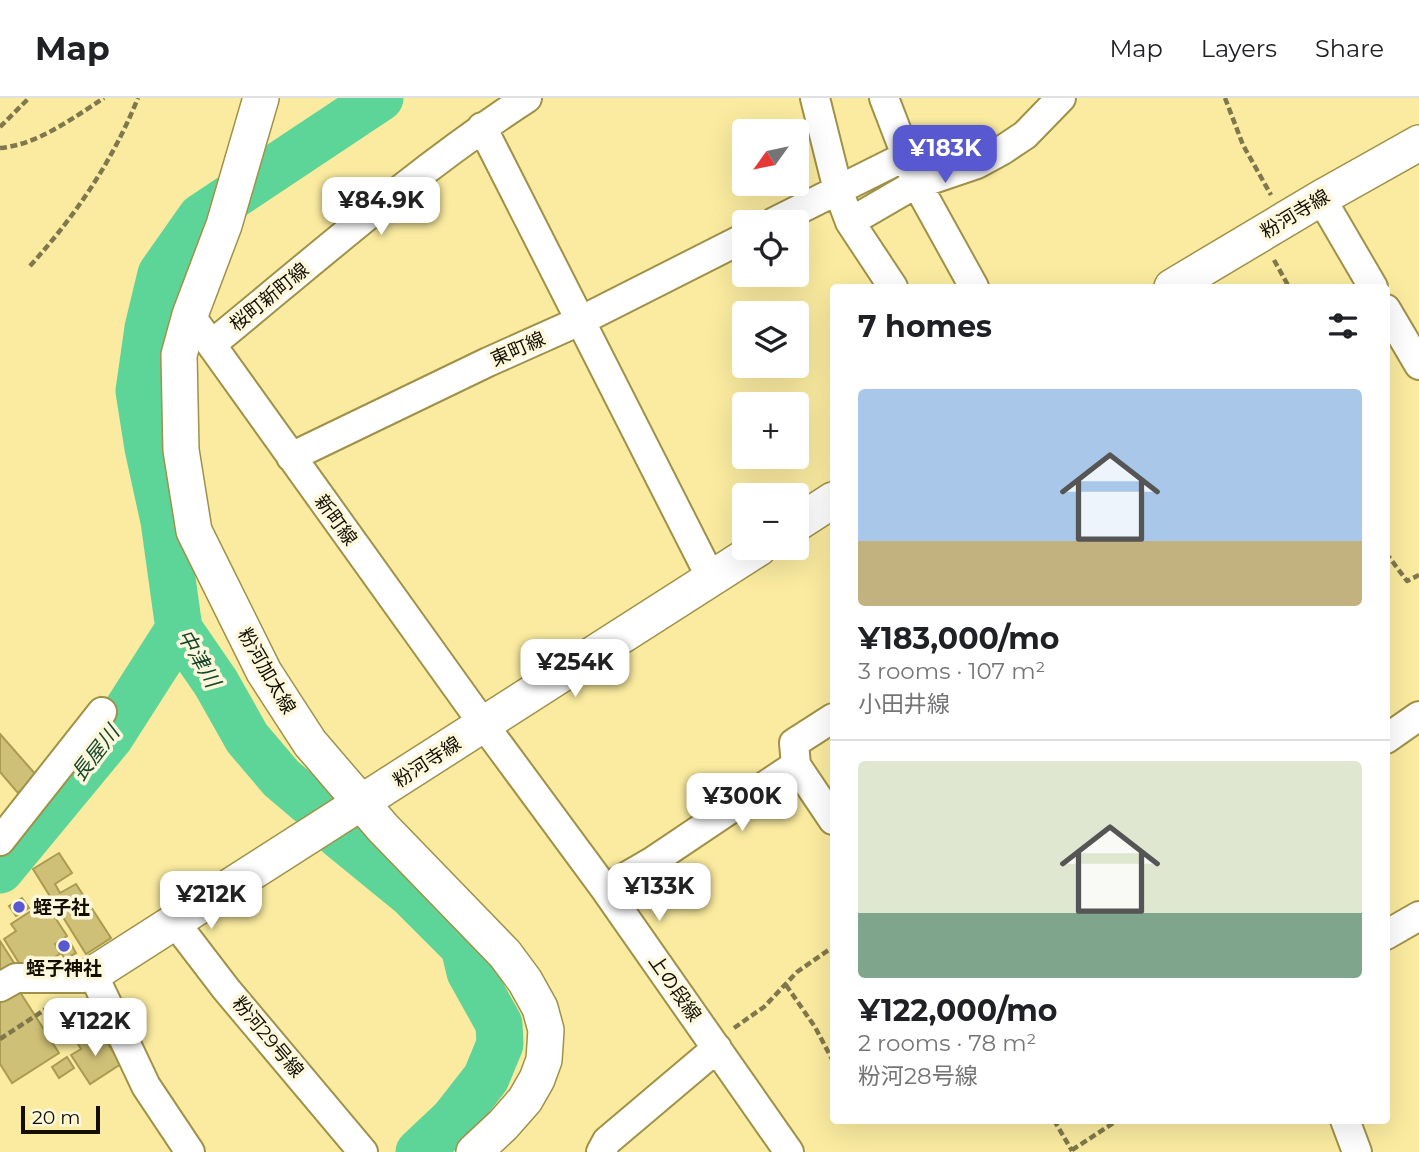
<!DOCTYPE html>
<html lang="en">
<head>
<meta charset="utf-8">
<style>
  :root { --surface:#fff; --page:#f6f6f6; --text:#202124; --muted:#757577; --line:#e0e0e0; --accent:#5858d0 }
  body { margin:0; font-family:Montserrat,"Noto Sans JP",sans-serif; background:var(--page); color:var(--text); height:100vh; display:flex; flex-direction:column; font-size:26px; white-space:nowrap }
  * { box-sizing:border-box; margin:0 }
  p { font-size:23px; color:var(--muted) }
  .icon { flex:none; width:38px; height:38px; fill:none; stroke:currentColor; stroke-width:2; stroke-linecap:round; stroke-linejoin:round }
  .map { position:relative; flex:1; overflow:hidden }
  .panel { position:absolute; left:830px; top:186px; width:560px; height:840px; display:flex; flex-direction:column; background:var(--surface); border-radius:7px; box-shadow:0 7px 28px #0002 }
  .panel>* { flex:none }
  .needle { width:46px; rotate:237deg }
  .controls { position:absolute; left:732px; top:21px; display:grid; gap:14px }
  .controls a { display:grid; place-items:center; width:77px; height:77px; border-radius:7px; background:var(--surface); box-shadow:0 7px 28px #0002; font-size:35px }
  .scale { position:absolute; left:21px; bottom:18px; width:79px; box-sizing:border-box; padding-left:7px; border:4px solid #130f00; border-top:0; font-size:19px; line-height:24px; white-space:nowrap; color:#130f00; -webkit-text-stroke:5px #fdf8db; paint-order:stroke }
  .price { position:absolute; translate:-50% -60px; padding:0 16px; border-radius:14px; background:#fff; color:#222; font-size:23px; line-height:46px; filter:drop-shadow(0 2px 4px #0008) }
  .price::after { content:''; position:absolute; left:50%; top:42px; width:21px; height:16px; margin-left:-10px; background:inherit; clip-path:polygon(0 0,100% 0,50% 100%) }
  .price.active { background:var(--accent); color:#fff }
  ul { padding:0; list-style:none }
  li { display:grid; align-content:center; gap:14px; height:371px; padding:0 28px }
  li+li { border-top:2px solid var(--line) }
  li span { display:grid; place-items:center; height:217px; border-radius:7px; color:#555 }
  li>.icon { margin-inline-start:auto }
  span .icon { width:126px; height:126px; fill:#fffc; stroke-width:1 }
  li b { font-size:30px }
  h2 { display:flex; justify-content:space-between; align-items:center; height:84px; padding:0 28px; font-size:30px }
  header { display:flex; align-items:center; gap:42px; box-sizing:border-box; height:98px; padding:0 35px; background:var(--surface); border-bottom:2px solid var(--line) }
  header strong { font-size:33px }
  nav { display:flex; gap:38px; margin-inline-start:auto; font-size:24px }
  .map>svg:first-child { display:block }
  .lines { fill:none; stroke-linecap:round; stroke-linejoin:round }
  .river { stroke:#5ed598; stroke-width:47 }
  .building { fill:#cec076; stroke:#a99b52; stroke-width:2 }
  .minor-casing { stroke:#9f9148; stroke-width:32 }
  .major-casing { stroke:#9f9148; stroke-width:38 }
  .path { stroke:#80774c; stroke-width:4.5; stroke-dasharray:7 3.5; stroke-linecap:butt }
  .minor { stroke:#fff; stroke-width:28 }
  .major { stroke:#fff; stroke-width:35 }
  .poi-dot { fill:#5858d0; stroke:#fdf8db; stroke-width:2.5 }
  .labels { text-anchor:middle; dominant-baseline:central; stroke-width:7; stroke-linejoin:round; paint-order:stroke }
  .street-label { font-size:19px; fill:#130f00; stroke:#fdf8db }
  .poi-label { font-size:19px; font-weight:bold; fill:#130f00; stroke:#fdf8db; text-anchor:start }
  .water-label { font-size:21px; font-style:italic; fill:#16472e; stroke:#fdf8db }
</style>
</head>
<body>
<header>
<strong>Map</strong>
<nav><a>Map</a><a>Layers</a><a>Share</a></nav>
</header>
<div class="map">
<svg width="1419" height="1054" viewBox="0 0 1419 1054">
  <rect width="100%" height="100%" fill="#faeba0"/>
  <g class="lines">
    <path class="river" d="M380,0L201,119L161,176L148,230L139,293L148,350L164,423L179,531L216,585L247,640L281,680L314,708L339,737L410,795L464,849L470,874L499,926L500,946L486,980L454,1021L419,1054
      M0,772L110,639L179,531"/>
  </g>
  <path class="building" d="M0,636L37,678L18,695L0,674Z
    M59,755L72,775L55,786L60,795L76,786L111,840L86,856L33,771Z
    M22,800L29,810L16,818L9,808Z
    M45,804L67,838L55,846L60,856L39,869L33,860L21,868L4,841L16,833L11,826Z
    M0,843L14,865L0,873Z
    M71,846L76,855L65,861L60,853Z
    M18,891L59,955L12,985L0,966V903Z
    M92,936L95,942L102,937L121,966L90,986L71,957L81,951L78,946Z
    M67,959L74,970L59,980L52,969Z"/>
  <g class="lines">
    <g class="minor-casing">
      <path id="minor" d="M815,0L838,92L850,124L893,189
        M884,0L917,86L974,189
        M482,29L711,480
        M1321,100L1373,189
        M774,124L906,58
        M850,124L912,88L977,66L1001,53L1025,37L1061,0
        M1386,211L1419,267
        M190,217L484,627L605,791L789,1054
        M212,246C315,162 415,73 527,0
        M291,359L488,264L582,222L744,140
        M1386,641L1419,618
        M796,667L833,722
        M0,743L102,614
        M605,791L653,763L796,667L794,645L833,620
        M174,823L226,891L363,1054
        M1386,837L1419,818
        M0,889L16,880H82L93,876L146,988L190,1054
        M1345,1022L1357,1054
        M601,1054L607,1043L717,950"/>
    </g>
    <g class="major-casing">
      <path id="major" d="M261,0L224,127L190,217L179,257L181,352L194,433L264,574L310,645L383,730L505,856L525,883L540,910L546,932L544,962L537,981L525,1002L503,1027L474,1054
        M1172,189L1321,100L1419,45
        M796,426L833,402
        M93,876L759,450"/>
    </g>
    <path class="path" d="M1225,0L1243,47L1271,97
      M0,29L29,0
      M0,50C37,47 73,20 104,0
      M1274,162L1289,189
      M30,168C76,117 112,64 138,0
      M1386,455L1407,483L1419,477
      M786,887L815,929L833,963
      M63,905L85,941
      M734,930L764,909L797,874L833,849
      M0,941L52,907
      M1054,1022L1072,1053
      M1072,1052L1118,1022"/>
    <use href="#minor" class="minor"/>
    <use href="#major" class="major"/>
  </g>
  <g class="poi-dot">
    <circle cx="19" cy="809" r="7"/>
    <circle cx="64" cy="848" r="7"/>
  </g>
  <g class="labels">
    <g class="street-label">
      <text transform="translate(1295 116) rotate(-31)">粉河寺線</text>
      <text transform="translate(269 199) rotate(-39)">桜町新町線</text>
      <text transform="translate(518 251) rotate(-24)">東町線</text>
      <text transform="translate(336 422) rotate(54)">新町線</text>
      <text transform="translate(267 573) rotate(60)">粉河加太線</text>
      <text transform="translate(427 664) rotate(-33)">粉河寺線</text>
      <text transform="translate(675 890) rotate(55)">上の段線</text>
      <text transform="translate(268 939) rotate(50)">粉河29号線</text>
    </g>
    <g class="poi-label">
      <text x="33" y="809">蛭子社</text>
      <text x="64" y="870" text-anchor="middle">蛭子神社</text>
    </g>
    <g class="water-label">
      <text transform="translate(199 560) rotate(60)">中津川</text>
      <text transform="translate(95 655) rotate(-52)">長屋川</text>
    </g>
  </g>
</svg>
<div class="controls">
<a><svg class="needle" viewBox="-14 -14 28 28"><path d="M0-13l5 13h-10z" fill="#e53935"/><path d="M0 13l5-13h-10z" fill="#757577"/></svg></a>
<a><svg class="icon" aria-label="locate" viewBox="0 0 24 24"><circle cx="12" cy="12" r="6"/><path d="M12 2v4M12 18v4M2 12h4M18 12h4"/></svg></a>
<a><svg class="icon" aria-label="layers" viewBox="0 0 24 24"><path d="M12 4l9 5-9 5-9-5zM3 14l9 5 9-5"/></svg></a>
<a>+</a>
<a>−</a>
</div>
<div class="scale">20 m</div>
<b class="price active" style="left:945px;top:87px">¥183K</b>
<b class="price" style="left:381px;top:139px">¥84.9K</b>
<b class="price" style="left:575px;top:601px">¥254K</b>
<b class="price" style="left:742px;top:735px">¥300K</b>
<b class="price" style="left:659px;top:825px">¥133K</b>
<b class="price" style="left:211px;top:833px">¥212K</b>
<b class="price" style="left:95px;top:960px">¥122K</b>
<section class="panel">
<h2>7 homes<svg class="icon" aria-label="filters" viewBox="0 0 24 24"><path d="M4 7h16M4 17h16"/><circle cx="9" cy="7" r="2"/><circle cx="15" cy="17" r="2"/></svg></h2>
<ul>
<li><span style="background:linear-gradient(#a9c7e8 70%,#c2b280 0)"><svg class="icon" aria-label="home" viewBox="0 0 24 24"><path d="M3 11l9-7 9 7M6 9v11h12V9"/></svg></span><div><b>¥183,000/mo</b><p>3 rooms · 107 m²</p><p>小田井線</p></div></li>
<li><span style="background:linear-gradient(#dfe7d0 70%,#7fa58c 0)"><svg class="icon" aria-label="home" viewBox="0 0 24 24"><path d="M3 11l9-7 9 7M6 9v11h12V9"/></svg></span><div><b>¥122,000/mo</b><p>2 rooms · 78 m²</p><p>粉河28号線</p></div></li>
</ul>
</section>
</div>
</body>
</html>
